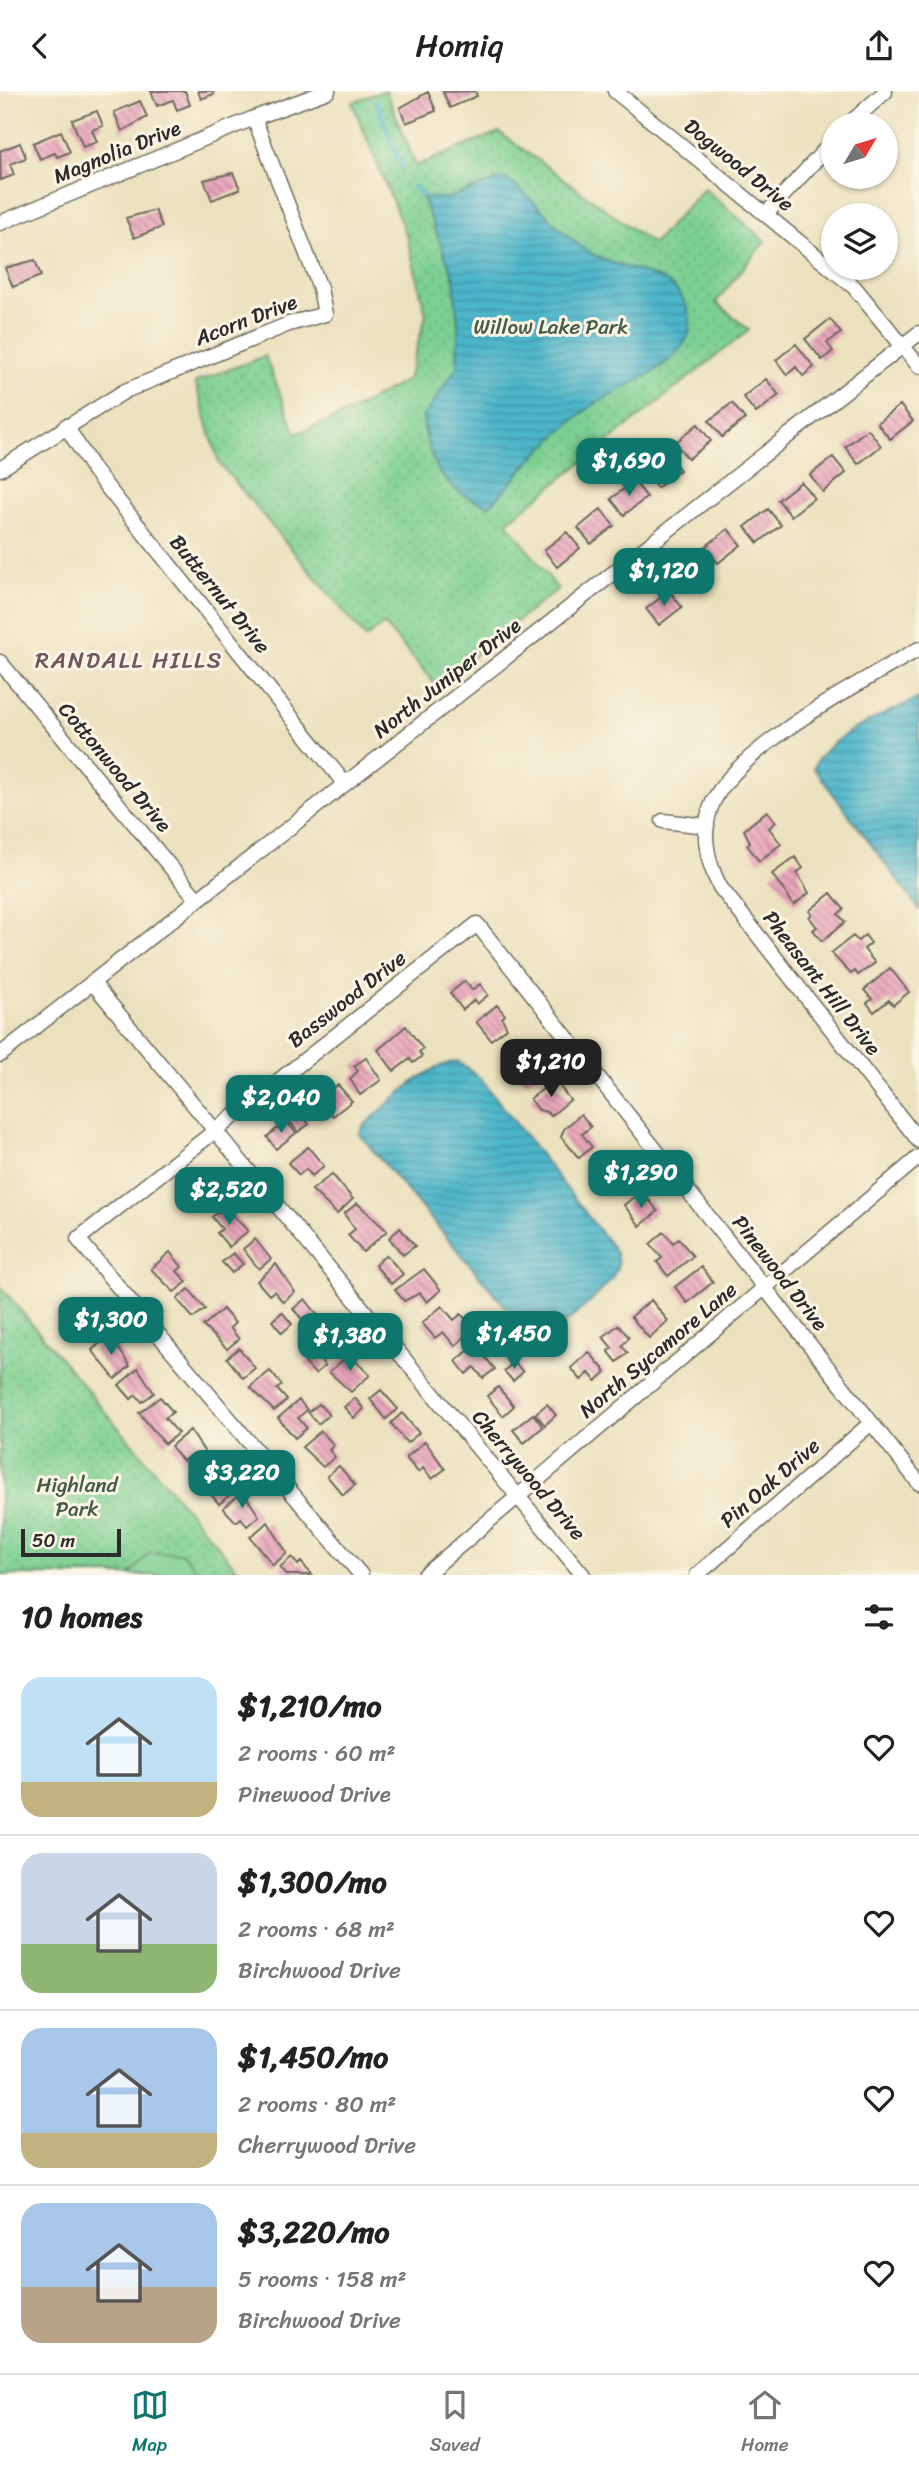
<!DOCTYPE html>
<html lang="en">
<head>
<meta charset="utf-8">
<style>
  :root { --surface:#fff; --page:#f2f2f2; --text:#222; --muted:#767676; --line:#e0e0e0; --accent:#0f766e }
  body { margin:0; font-family:Sriracha,sans-serif; background:var(--page); color:var(--text); height:100vh; display:flex; flex-direction:column; font-size:26px; white-space:nowrap }
  * { box-sizing:border-box; margin:0 }
  p { font-size:23px; color:var(--muted) }
  .icon { flex:none; width:38px; height:38px; fill:none; stroke:currentColor; stroke-width:2; stroke-linecap:round; stroke-linejoin:round }
  .map { position:relative; height:1484px; overflow:hidden }
  .details { display:flex; flex-direction:column; background:var(--surface); flex:1 }
  .details>* { flex:none }
  .needle { width:46px; rotate:52deg }
  .controls { position:absolute; left:821px; top:21px; display:grid; gap:14px }
  .controls a { display:grid; place-items:center; width:77px; height:77px; border-radius:50%; background:var(--surface); box-shadow:0 2px 5px #0004; font-size:35px }
  .scale { position:absolute; left:21px; bottom:18px; width:100px; box-sizing:border-box; padding-left:7px; border:4px solid #2b2b2b; border-top:0; font-size:19px; line-height:24px; white-space:nowrap; color:#2b2b2b; -webkit-text-stroke:5px #fcf5e5; paint-order:stroke }
  .price { position:absolute; translate:-50% -60px; padding:0 16px; border-radius:14px; background:var(--accent); color:#fff; font-size:23px; line-height:46px; filter:drop-shadow(0 2px 4px #0008) }
  .price::after { content:''; position:absolute; left:50%; top:42px; width:21px; height:16px; margin-left:-10px; background:inherit; clip-path:polygon(0 0,100% 0,50% 100%) }
  .price.current { background:#222; color:#fff }
  ul { padding:0; list-style:none }
  li { display:flex; align-items:center; gap:21px; height:175px; padding:0 21px }
  li+li { border-top:2px solid var(--line) }
  li span { display:grid; place-items:center; flex:none; width:196px; height:140px; border-radius:21px; color:#555 }
  li>.icon { margin-inline-start:auto }
  span .icon { width:84px; height:84px; fill:#fffc; stroke-width:1 }
  li b { font-size:30px }
  h2 { display:flex; justify-content:space-between; align-items:center; height:84px; padding:0 21px; font-size:30px }
  header { display:flex; justify-content:space-between; align-items:center; height:91px; padding:0 21px; background:var(--surface); font-size:32px; font-weight:600 }
  .dock { display:flex; justify-content:space-around; align-items:center; height:98px; border-top:2px solid var(--line); background:var(--surface); font-size:19px; color:var(--muted) }
  .dock a { display:grid; justify-items:center; gap:4px }
  .dock .current { color:var(--accent) }
  .map>svg:first-child { display:block }
  .park { fill:url(#park-dots); stroke:#537d5e; stroke-width:2 }
  .pitch { fill:#7bcf92; stroke:#537d5e; stroke-width:2 }
  .water { fill:url(#water-rules); stroke:#3c707a; stroke-width:2 }
  .lines { fill:none; stroke-linecap:round; stroke-linejoin:round }
  .stream { stroke:#4db6ca; stroke-width:4.5 }
  .building { fill:url(#building-back-hatch) }
  .minor-casing { stroke:#6e6b5e; stroke-width:17 }
  .minor { stroke:#fff; stroke-width:14 }
  .labels { text-anchor:middle; dominant-baseline:central; stroke-width:6; stroke-linejoin:round; paint-order:stroke }
  .street-label { font-size:21px; fill:#2b2b2b; stroke:#fcf5e5 }
  .park-label { font-size:21px; fill:#435c4a; stroke:#fcf5e5 }
  .neighbourhood-label { font-size:23px; letter-spacing:2px; fill:#6e565d; stroke:#fcf5e5 }
</style>
</head>
<body>
<header><svg class="icon" aria-label="back" viewBox="0 0 24 24"><path d="M15 5l-7 7 7 7"/></svg>Homiq<svg class="icon" aria-label="share" viewBox="0 0 24 24"><path d="M12 15V3M7 8l5-5 5 5M5 13v7h14v-7"/></svg></header>
<div class="map">
<svg width="919" height="1484" viewBox="0 0 919 1484">
  <defs>
    <pattern id="park-dots" width="8" height="8" patternUnits="userSpaceOnUse" patternTransform="scale(1.75)"><rect width="8" height="8" fill="#7bcf92"/><path d="M2 2h.1M6 6h.1" fill="none" stroke="#6ab27e" stroke-width="1.8" stroke-linecap="round"/></pattern>
    <pattern id="water-rules" width="6" height="5" patternUnits="userSpaceOnUse" patternTransform="scale(1.75)"><rect width="6" height="5" fill="#4db6ca"/><path d="M0 2.5h6" fill="none" stroke="#4094a4"/></pattern>
    <pattern id="building-back-hatch" width="6" height="6" patternUnits="userSpaceOnUse" patternTransform="scale(1.75)"><rect width="6" height="6" fill="#e9a6bb"/><path d="M-1 5l2 2M0 0l6 6M5-1l2 2" fill="none" stroke="#bd8798"/></pattern>
  </defs>
  <rect width="100%" height="100%" fill="#fcf5e5"/>
  <filter id="ink" filterUnits="userSpaceOnUse"><feTurbulence type="fractalNoise" baseFrequency=".0143" numOctaves="2"/><feDisplacementMap in="SourceGraphic" scale="14" xChannelSelector="R" yChannelSelector="G"/><feConvolveMatrix kernelMatrix="1 2 1 2 8 2 1 2 1" color-interpolation-filters="sRGB"/></filter>
  <filter id="wash" filterUnits="userSpaceOnUse"><feTurbulence type="fractalNoise" baseFrequency=".00686" numOctaves="4" result="noise"/><feDisplacementMap in="SourceGraphic" scale="28" xChannelSelector="R" yChannelSelector="G"/><feGaussianBlur stdDeviation="1.57" result="paint"/><feColorMatrix in="noise" values="0 0 0 0 0 0 0 0 0 0 0 0 0 0 0 0 0 1.4 0 .05"/><feComposite in="paint" operator="in"/></filter>
  <g filter="url(#wash)">
    <rect width="100%" height="100%" fill="#ebe1be"/>
    <path class="park" d="M383,0H386L416,75L499,41L653,153L704,97L765,150L716,211L749,239L507,431L558,498L436,594L384,533L366,547L219,372L195,291L265,265L296,343L347,322L408,288L426,224L407,146L352,11Z
      M0,1195L242,1484H0Z"/>
    <path class="pitch" d="M149,1462H182L202,1484H130Z"/>
    <path class="water" d="M504,87C538,108 564,150 598,166C620,177 646,179 668,192C678,199 683,206 687,217C708,268 620,294 589,317C569,331 550,350 533,367C517,382 507,400 489,414C443,402 428,371 423,326L457,276L458,235L454,187L422,106L448,107Z
      M919,607V818L814,677C825,644 889,622 919,607Z
      M458,970L482,989L616,1161C617,1167 619,1173 617,1178C611,1196 559,1240 542,1247L533,1246L520,1233L359,1043L363,1035C391,1012 421,976 458,970Z"/>
    <g class="lines">
      <path class="stream" d="M376,10L402,77
        M414,96L422,104"/>
    </g>
    <g id="blocks">
      <path class="building" d="M151,0H185L190,14L177,19L173,9L157,15Z
        M198,0H213L214,3L201,8Z
        M475,0L477,5L450,17L443,1Z
        M428,1L436,20L406,32L400,17Z
        M140,10L147,26L122,40L114,21Z
        M97,20L103,35L92,39L97,51L83,56L72,29Z
        M61,40L70,61L57,66L55,62L40,68L33,52Z
        M20,52L26,67L10,73L14,84L1,89L0,60Z
        M233,82L240,98L212,109L204,89Z
        M155,119L162,136L134,147L126,127Z
        M35,169L41,185L13,196L5,177Z
        M830,228L841,242L827,252L833,260L822,269L805,248Z
        M796,253L814,276L803,285L796,276L787,284L776,269Z
        M766,288L779,304L756,322L743,306Z
        M732,312L745,328L722,346L709,330Z
        M900,314L913,330L890,348L877,332Z
        M698,333L711,350L688,368L675,352Z
        M868,338L881,355L858,373L845,356Z
        M667,363L680,379L657,397L644,381Z
        M833,366L846,382L823,401L810,384Z
        M634,390L647,406L624,424L611,408Z
        M801,391L814,407L791,425L778,409Z
        M601,418L614,435L591,453L578,437Z
        M768,418L781,434L758,452L745,436Z
        M728,438L741,454L718,472L705,456Z
        M567,441L580,457L557,476L544,459Z
        M696,465L709,482L686,500L673,484Z
        M669,500L682,516L659,534L646,518Z
        M767,720L776,731L769,737L781,753L759,770L747,754L750,751L744,739Z
        M795,766L803,777L797,782L809,802L794,814L772,783Z
        M831,802L844,818L838,823L845,831L822,850L813,839L817,836L809,826L812,823L809,820Z
        M865,844L871,852L864,858L875,872L858,884L855,880L851,883L831,862L853,845L858,850Z
        M890,877L909,901L893,914L889,909L874,921L867,912L872,908L864,899Z
        M465,890L472,899L480,893L488,904L477,913L474,909L463,919L450,902Z
        M497,914L505,924L502,927L507,937L491,949L476,931Z
        M406,935L423,958L419,961L422,965L413,972L410,968L394,980L378,959Z
        M524,950L546,977L526,991L506,965Z
        M366,967L381,989L360,1004L350,988L358,980L354,975Z
        M555,989L570,1009L551,1025L547,1021L539,1019L530,1008Z
        M338,994L352,1010L333,1025L329,1019L325,1022L315,1010Z
        M299,1020L309,1033L298,1041L288,1028Z
        M581,1023L591,1036L582,1043L592,1056L579,1067L561,1046L564,1038Z
        M286,1030L296,1042L276,1058L267,1046Z
        M308,1056L324,1075L312,1085L306,1078L299,1084L288,1072Z
        M605,1066L613,1076L619,1078L622,1075L631,1086L609,1103L589,1079Z
        M332,1083L353,1108L337,1123L312,1099Z
        M637,1104L644,1113L649,1109L658,1120L640,1135L624,1114Z
        M357,1112L387,1140L363,1161L348,1144L355,1138L344,1123Z
        M225,1116L248,1140L229,1156L217,1142L222,1138L212,1126Z
        M400,1137L415,1155L403,1164L389,1147Z
        M664,1141L673,1152L679,1148L693,1165L668,1185L657,1171L662,1167L650,1153Z
        M255,1148L271,1168L259,1178L243,1158Z
        M170,1161L182,1176L177,1180L187,1191L174,1201L151,1178Z
        M233,1162L243,1173L232,1182L222,1171Z
        M386,1164L403,1183L391,1193L375,1174Z
        M276,1173L295,1201L283,1211L274,1200L269,1204L257,1190Z
        M701,1176L713,1191L687,1212L675,1196Z
        M424,1178L441,1199L427,1211L420,1202L404,1210L395,1199Z
        M189,1198L205,1218L193,1227L177,1208Z
        M305,1208L321,1228L310,1237L293,1218Z
        M651,1209L668,1230L649,1247L631,1226Z
        M442,1215L454,1229L461,1223L473,1237L455,1255L443,1241L435,1247L422,1232Z
        M223,1218L235,1232L230,1237L239,1248L227,1258L203,1235Z
        M282,1221L292,1233L282,1242L272,1230Z
        M326,1232L342,1252L330,1262L314,1242Z
        M618,1234L629,1246L622,1255L628,1262L617,1271L608,1260L612,1257L603,1246Z
        M110,1244L130,1275L115,1288L92,1259Z
        M475,1254L495,1278L483,1287L474,1276L466,1283L456,1270Z
        M239,1257L255,1277L243,1287L227,1267Z
        M589,1261L606,1281L596,1290L589,1282L581,1289L571,1277Z
        M316,1263L325,1275L315,1283L305,1272Z
        M349,1264L370,1284L351,1301L329,1281Z
        M514,1271L523,1281L513,1290L504,1280Z
        M138,1277L154,1302L142,1311L136,1304L131,1308L119,1294Z
        M270,1280L282,1294L277,1298L287,1309L274,1320L250,1296Z
        M498,1296L514,1315L503,1325L487,1305Z
        M381,1299L398,1318L386,1328L370,1308Z
        M160,1306L173,1321L165,1327L178,1342L165,1353L139,1322Z
        M355,1307L364,1318L354,1327L344,1316Z
        M299,1309L307,1319L298,1327L307,1337L295,1347L278,1327Z
        M319,1313L329,1324L318,1333L308,1321Z
        M547,1313L556,1324L545,1334L535,1323Z
        M402,1322L419,1342L407,1352L391,1332Z
        M533,1323L543,1336L524,1352L513,1339Z
        M190,1339L206,1363L194,1373L188,1366L183,1370L171,1355Z
        M321,1340L334,1354L329,1359L335,1366L323,1376L302,1356Z
        M425,1350L445,1378L432,1388L423,1377L418,1381L406,1367Z
        M213,1366L226,1382L219,1388L231,1403L219,1413L193,1383Z
        M339,1375L355,1394L343,1404L327,1385Z
        M243,1401L259,1425L247,1435L241,1427L236,1431L223,1417Z
        M268,1431L287,1462L273,1474L250,1446Z
        M292,1466L298,1474L301,1471L312,1484H287L280,1476Z"/>
    </g>
  </g>
  <g filter="url(#ink)">
    <use href="#blocks" fill-opacity="0" stroke="#6e6b5e" stroke-width="2"/>
    <g class="lines">
      <g class="minor-casing">
        <path id="minor" d="M615,0L854,196L919,275
          M849,33L885,1
          M766,123L833,50
          M0,132L254,27L328,0
          M66,335L95,381L345,693
          M0,378L125,300L289,233L325,223L320,197L254,27
          M919,558C865,588 741,655 714,709C700,737 706,769 720,796L919,1050
          M0,571L197,808
          M663,730L707,735
          M92,891L583,1484
          M0,964L919,242
          M361,1484L78,1148L477,833L919,1392
          M425,1484L919,1066
          M697,1484L871,1332"/>
      </g>
      <use href="#minor" class="minor"/>
    </g>
  </g>
  <g class="labels">
    <g class="street-label">
      <text transform="translate(117 61) rotate(-22)">Magnolia Drive</text>
      <text transform="translate(739 74) rotate(39)">Dogwood Drive</text>
      <text transform="translate(246 229) rotate(-21)">Acorn Drive</text>
      <text transform="translate(220 503) rotate(51)">Butternut Drive</text>
      <text transform="translate(447 587) rotate(-38)">North Juniper Drive</text>
      <text transform="translate(115 676) rotate(50)">Cottonwood Drive</text>
      <text transform="translate(822 892) rotate(52)">Pheasant Hill Drive</text>
      <text transform="translate(347 908) rotate(-38)">Basswood Drive</text>
      <text transform="translate(780 1182) rotate(52)">Pinewood Drive</text>
      <text transform="translate(658 1259) rotate(-40)">North Sycamore Lane</text>
      <text transform="translate(529 1384) rotate(50)">Cherrywood Drive</text>
      <text transform="translate(770 1392) rotate(-41)">Pin Oak Drive</text>
    </g>
    <g class="park-label">
      <text x="551" y="236">Willow Lake Park</text>
      <text x="77" y="1394">Highland<tspan x="77" dy="24">Park</tspan></text>
    </g>
    <g class="neighbourhood-label">
      <text x="129" y="569">RANDALL HILLS</text>
    </g>
  </g>
</svg>
<div class="controls">
<a><svg class="needle" viewBox="-14 -14 28 28"><path d="M0-13l5 13h-10z" fill="#e53935"/><path d="M0 13l5-13h-10z" fill="#767676"/></svg></a>
<a><svg class="icon" aria-label="layers" viewBox="0 0 24 24"><path d="M12 4l9 5-9 5-9-5zM3 14l9 5 9-5"/></svg></a>
</div>
<div class="scale">50 m</div>
<b class="price" style="left:629px;top:407px">$1,690</b>
<b class="price" style="left:664px;top:517px">$1,120</b>
<b class="price current" style="left:551px;top:1008px">$1,210</b>
<b class="price" style="left:281px;top:1044px">$2,040</b>
<b class="price" style="left:641px;top:1119px">$1,290</b>
<b class="price" style="left:229px;top:1136px">$2,520</b>
<b class="price" style="left:111px;top:1266px">$1,300</b>
<b class="price" style="left:514px;top:1280px">$1,450</b>
<b class="price" style="left:350px;top:1282px">$1,380</b>
<b class="price" style="left:242px;top:1419px">$3,220</b>
</div>
<section class="details">
<h2>10 homes<svg class="icon" aria-label="filters" viewBox="0 0 24 24"><path d="M4 7h16M4 17h16"/><circle cx="9" cy="7" r="2"/><circle cx="15" cy="17" r="2"/></svg></h2>
<ul>
<li><span style="background:linear-gradient(#bfe0f5 75%,#c2b280 0)"><svg class="icon" aria-label="home" viewBox="0 0 24 24"><path d="M3 11l9-7 9 7M6 9v11h12V9"/></svg></span><div><b>$1,210/mo</b><p>2 rooms · 60 m²</p><p>Pinewood Drive</p></div><svg class="icon" aria-label="heart" viewBox="0 0 24 24"><path d="M12 20l-8-8c-3-5 5-10 8-4 3-6 11-1 8 4z"/></svg></li>
<li><span style="background:linear-gradient(#c9d6e8 65%,#8fb573 0)"><svg class="icon" aria-label="home" viewBox="0 0 24 24"><path d="M3 11l9-7 9 7M6 9v11h12V9"/></svg></span><div><b>$1,300/mo</b><p>2 rooms · 68 m²</p><p>Birchwood Drive</p></div><svg class="icon" aria-label="heart" viewBox="0 0 24 24"><path d="M12 20l-8-8c-3-5 5-10 8-4 3-6 11-1 8 4z"/></svg></li>
<li><span style="background:linear-gradient(#a9c7e8 75%,#c2b280 0)"><svg class="icon" aria-label="home" viewBox="0 0 24 24"><path d="M3 11l9-7 9 7M6 9v11h12V9"/></svg></span><div><b>$1,450/mo</b><p>2 rooms · 80 m²</p><p>Cherrywood Drive</p></div><svg class="icon" aria-label="heart" viewBox="0 0 24 24"><path d="M12 20l-8-8c-3-5 5-10 8-4 3-6 11-1 8 4z"/></svg></li>
<li><span style="background:linear-gradient(#a9c7e8 60%,#b9a48a 0)"><svg class="icon" aria-label="home" viewBox="0 0 24 24"><path d="M3 11l9-7 9 7M6 9v11h12V9"/></svg></span><div><b>$3,220/mo</b><p>5 rooms · 158 m²</p><p>Birchwood Drive</p></div><svg class="icon" aria-label="heart" viewBox="0 0 24 24"><path d="M12 20l-8-8c-3-5 5-10 8-4 3-6 11-1 8 4z"/></svg></li>
</ul>
</section>
<nav class="dock">
<a class="current"><svg class="icon" aria-label="map" viewBox="0 0 24 24"><path d="M3 6l6-2 6 2 6-2v14l-6 2-6-2-6 2zM9 4v14M15 6v14"/></svg>Map</a>
<a><svg class="icon" aria-label="saved" viewBox="0 0 24 24"><path d="M7 4h10v16l-5-4-5 4z"/></svg>Saved</a>
<a><svg class="icon" aria-label="home" viewBox="0 0 24 24"><path d="M3 11l9-7 9 7M6 9v11h12V9"/></svg>Home</a>
</nav>
</body>
</html>
